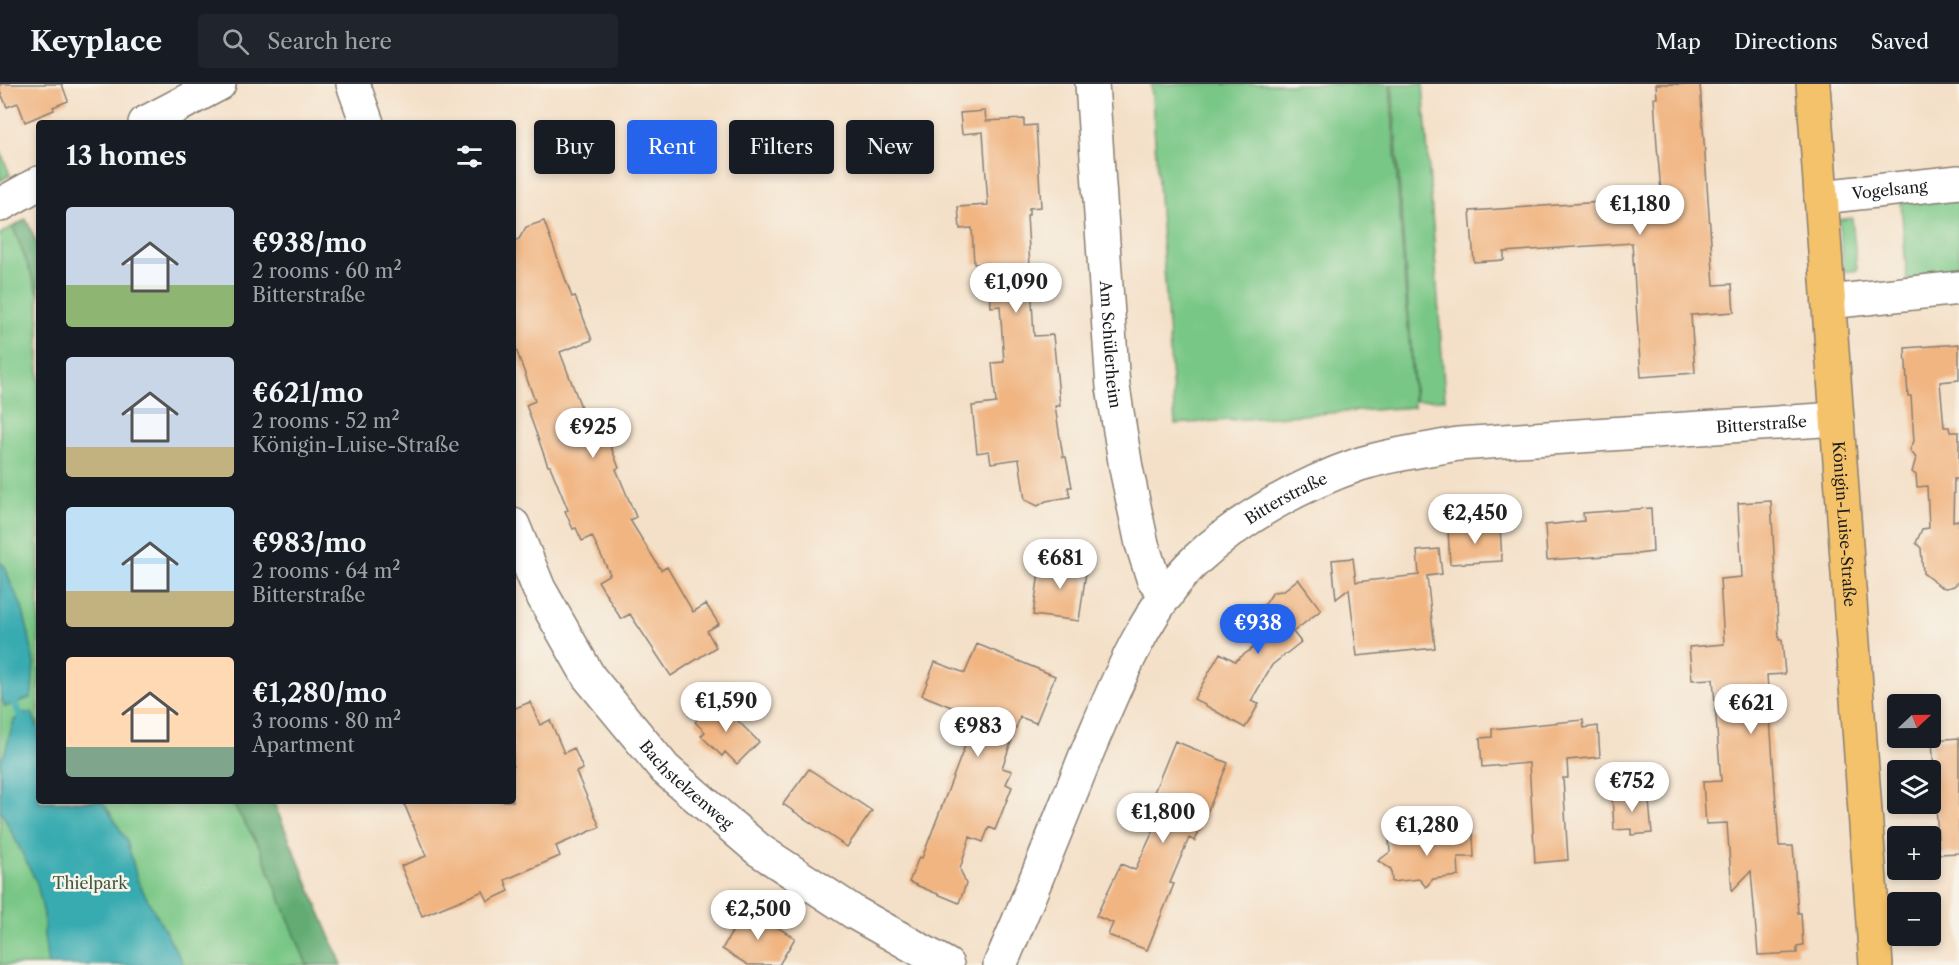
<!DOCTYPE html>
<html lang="en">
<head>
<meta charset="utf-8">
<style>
  :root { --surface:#171b24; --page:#20242c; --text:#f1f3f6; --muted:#9ea1a6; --line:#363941; --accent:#2563eb }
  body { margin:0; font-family:"Libre Caslon Text",serif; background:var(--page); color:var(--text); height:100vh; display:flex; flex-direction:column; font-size:22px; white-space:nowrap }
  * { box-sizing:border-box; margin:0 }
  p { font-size:20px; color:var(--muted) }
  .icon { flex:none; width:33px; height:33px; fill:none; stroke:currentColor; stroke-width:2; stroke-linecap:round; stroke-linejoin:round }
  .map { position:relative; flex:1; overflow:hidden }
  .side { position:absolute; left:36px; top:36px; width:480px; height:684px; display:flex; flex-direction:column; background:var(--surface); border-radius:6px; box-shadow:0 3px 9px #0003 }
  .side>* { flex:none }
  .banner { position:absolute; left:534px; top:36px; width:570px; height:54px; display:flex; gap:12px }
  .needle { width:39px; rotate:68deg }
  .tools { position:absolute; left:1887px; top:610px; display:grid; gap:12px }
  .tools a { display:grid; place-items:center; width:54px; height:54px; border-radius:6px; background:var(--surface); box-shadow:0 3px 9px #0003; font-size:30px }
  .price { position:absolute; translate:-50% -51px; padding:0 14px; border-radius:21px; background:#fff; color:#222; font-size:20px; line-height:39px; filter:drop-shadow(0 2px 3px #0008) }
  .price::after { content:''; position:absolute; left:50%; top:36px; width:18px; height:14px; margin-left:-9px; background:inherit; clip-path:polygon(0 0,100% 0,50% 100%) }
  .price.selected { background:var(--accent); color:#fff }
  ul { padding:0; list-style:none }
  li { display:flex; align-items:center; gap:18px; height:150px; padding:0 30px }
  li span { display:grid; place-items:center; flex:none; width:168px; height:120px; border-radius:6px; color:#555 }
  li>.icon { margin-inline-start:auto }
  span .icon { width:72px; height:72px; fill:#fffc; stroke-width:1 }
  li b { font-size:26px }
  h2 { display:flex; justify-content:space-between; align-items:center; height:72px; padding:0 30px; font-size:26px }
  .pill { padding:0 21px; border-radius:6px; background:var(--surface); box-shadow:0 3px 9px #0003; font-size:21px; line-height:54px }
  .pill.selected { background:var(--accent); color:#fff }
  header { display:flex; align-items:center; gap:36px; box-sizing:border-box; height:84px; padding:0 30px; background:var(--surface); border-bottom:2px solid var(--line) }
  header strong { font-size:28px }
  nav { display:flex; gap:33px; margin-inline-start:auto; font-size:21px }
  .search { width:420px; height:54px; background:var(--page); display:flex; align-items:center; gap:15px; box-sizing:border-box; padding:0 21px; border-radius:6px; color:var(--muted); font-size:22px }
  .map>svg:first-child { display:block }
  .green { fill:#79c786; stroke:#4a7251; stroke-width:1.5 }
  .forest { fill:#62ac73; stroke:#3f6448; stroke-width:1.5 }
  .water { fill:#39abb1; stroke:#2a6466; stroke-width:1.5 }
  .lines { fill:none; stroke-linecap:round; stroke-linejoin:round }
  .stream { stroke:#39abb1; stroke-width:8 }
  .building { fill:#f1b582 }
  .minor-casing { stroke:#887e72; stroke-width:36 }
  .major-casing { stroke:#887e72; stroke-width:36 }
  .minor { stroke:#fff; stroke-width:33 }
  .major { stroke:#f4c26a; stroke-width:33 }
  .labels { text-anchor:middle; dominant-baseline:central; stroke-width:5; stroke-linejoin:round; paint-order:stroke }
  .street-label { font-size:16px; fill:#1c1c1c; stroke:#f7f3e8 }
  .park-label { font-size:16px; fill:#3d5841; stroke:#f7f3e8 }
</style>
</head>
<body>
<header>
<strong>Keyplace</strong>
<div class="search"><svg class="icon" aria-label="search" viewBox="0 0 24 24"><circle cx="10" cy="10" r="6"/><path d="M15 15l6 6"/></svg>Search here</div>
<nav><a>Map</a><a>Directions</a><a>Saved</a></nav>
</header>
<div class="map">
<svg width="1959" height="881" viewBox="0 0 1959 881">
  <rect width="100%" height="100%" fill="#f7f3e8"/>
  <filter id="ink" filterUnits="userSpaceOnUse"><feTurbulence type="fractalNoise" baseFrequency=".0167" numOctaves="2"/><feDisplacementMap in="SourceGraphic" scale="12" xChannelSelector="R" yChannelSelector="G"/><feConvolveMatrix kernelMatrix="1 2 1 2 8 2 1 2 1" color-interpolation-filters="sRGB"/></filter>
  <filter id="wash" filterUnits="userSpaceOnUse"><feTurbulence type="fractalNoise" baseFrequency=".008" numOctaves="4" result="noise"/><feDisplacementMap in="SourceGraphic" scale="24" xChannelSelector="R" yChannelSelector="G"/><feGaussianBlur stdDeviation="1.35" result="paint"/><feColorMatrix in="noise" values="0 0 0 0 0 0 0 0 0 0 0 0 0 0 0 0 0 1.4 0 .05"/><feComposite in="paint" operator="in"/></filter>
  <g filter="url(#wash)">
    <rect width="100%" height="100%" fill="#f4e0c8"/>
    <path class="green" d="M1151,0H1390L1414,323L1175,340Z
      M1392,0H1423L1445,315L1415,317Z
      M0,66L10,91L0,97Z
      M1959,111V190L1907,196L1901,118Z
      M1852,134L1857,186L1844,188L1839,136Z
      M26,135L39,165V717H273L342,881H0V150Z"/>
    <path class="forest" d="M26,135L39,165V211L13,143Z
      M231,717H273L342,881H307L259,762Z"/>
    <path class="water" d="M0,478L5,482L11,500L22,523L29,551L34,579L32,609L30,614L5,623L0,610Z
      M24,629H32L39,646V717H101L109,727L127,757L138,798L184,881H48L44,852V831L37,799L0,725V678L5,668L14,636Z"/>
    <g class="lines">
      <path class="stream" d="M15,620L20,630"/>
    </g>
    <g id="blocks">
      <path class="building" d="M0,0H62L68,17L53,23L54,26L25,38L18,19L7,23L0,7Z
        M1656,0H1700L1714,201L1732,200L1734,228L1691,231L1695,289L1641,293L1632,159L1504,168V176L1474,178L1470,127L1616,117V111L1661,107L1657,62L1654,14H1657Z
        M985,27L986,37L1024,35V42L1036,41L1041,123L1029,124V131H1027L1034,252L1053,251L1060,322H1055L1063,373H1066L1072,403H1068L1070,413L1046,417L1038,422L1025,416L1019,375L991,379L989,367L977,369L972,322L996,319L992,279L1004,278L1000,222L991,223L988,179L974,180L972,144L960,145L958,123L988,121L983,48L962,50L960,29Z
        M544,137L572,213L575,212L592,256L560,268L589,344L602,339L619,384L616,385L636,433L630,436L661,486L667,483L693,528L706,520L719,540L707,547L716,563L671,592L630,530L621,535L598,497L610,490L592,452L582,457L576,444L573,445L565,427L568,426L550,382H548L526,321L535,317L513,257V157L519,155L526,143Z
        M1959,260V296L1940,298L1944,343H1949L1950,348H1959V395H1954L1953,437L1959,436V497L1954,502L1946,504L1941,503L1923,489L1921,464L1916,459L1922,445L1929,444L1927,402L1917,403L1916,391L1912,388L1916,374L1910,366L1914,357L1911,312H1908L1905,264Z
        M1771,417L1779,556H1782L1785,590L1767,591L1779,762H1793L1798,829H1801L1803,861L1797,862V869L1758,871L1751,787L1732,807L1727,739L1706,740L1703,698L1721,697L1713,595L1692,596L1689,563L1724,560L1720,495L1742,493L1738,419Z
        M1651,424L1653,468L1637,470L1547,476L1545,441L1584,437L1583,429Z
        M1500,442L1502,477L1450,480L1448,446Z
        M1439,465L1442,490L1427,492L1435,564L1357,572L1349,505L1336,515L1332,476L1353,474L1356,498L1419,491L1417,467Z
        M1041,474L1087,481L1079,537L1033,531Z
        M1298,495L1321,526L1293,548L1301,558L1272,581L1251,617L1259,620L1245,644L1194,615L1220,569L1235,577L1268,553L1250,531L1266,519L1273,508L1283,507Z
        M977,560L1055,592L1036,639L1020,633L1002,684L1012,687L1006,700L1012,703L995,746L989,743L983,758L970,753L960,785L966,800L959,819L909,798L919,773L922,774L976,633L922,611L935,578L965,589Z
        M717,616L759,658L737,680L725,668L722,672L701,652L705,648L695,638Z
        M530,618L540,641L550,636L564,669L574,664L583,685L576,688L600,743L556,762L560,772L505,796L509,807L488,817L483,807L422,832L401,782L426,772L403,717H513V625Z
        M1583,636L1584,644L1598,642L1600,673L1567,676L1568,694H1563L1568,776L1535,779L1529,679L1482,683L1480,654L1492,653V645Z
        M1959,654V769L1939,770L1932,656Z
        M1175,657L1228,679L1195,757L1189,754L1170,799L1174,800L1147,866L1108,851L1113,839L1096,832L1121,780L1135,786L1156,741L1143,735Z
        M809,685L872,727L847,763L783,720Z
        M1648,707L1652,749L1631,751V745L1614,746L1612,711Z
        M1473,750L1474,773H1458L1459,792L1433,795L1426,803L1419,795L1392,798L1391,785L1378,777L1390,768L1389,755Z
        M746,824L795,854L779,881H748L722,865Z"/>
    </g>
  </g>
  <g filter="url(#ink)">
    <use href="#blocks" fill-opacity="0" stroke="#887e72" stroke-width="1.5"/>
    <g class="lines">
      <g class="minor-casing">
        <g id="minor">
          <path d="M353,0L367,39"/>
          <path id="s1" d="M1092,0L1113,303L1126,384L1142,460L1153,494L1167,511"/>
          <path d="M145,39L219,0"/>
          <path id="s2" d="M1821,113L1959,98"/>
          <path d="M0,121L39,99"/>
          <path d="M1829,218L1959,204"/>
          <path id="s3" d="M513,441L539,505L589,593L665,685L759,766L855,829L947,881"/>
          <path id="s4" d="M1000,881C1030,812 1058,741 1086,671C1113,608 1145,523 1197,475C1242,433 1302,400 1360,380C1392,370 1425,366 1458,360L1837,335"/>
        </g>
      </g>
      <g class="major-casing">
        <g id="major">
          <path id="s5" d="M1813,0L1876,881"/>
        </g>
      </g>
      <use href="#minor" class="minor"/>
      <use href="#major" class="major"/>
    </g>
  </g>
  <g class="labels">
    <g class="street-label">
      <text stroke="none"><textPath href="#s2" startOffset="69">Vogelsang</textPath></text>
      <text stroke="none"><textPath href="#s1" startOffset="261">Am Schülerheim</textPath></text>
      <text stroke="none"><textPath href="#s4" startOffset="1048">Bitterstraße</textPath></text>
      <text stroke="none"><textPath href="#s4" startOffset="562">Bitterstraße</textPath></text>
      <text stroke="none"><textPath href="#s5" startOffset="441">Königin-Luise-Straße</textPath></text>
      <text stroke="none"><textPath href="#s3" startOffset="316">Bachstelzenweg</textPath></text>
    </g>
    <g class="park-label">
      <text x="90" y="799">Thielpark</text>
    </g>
  </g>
</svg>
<div class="tools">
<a><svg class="needle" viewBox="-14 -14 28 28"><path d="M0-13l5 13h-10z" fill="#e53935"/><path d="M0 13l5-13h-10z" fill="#9ea1a6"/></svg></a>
<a><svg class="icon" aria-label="layers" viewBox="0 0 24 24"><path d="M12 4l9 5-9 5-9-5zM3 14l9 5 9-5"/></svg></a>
<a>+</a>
<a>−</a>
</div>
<b class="price" style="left:1640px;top:152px">€1,180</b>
<b class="price" style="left:1016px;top:230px">€1,090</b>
<b class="price" style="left:593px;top:375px">€925</b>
<b class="price" style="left:1475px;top:461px">€2,450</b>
<b class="price" style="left:1060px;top:506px">€681</b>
<b class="price selected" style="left:1258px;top:571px">€938</b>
<b class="price" style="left:726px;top:649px">€1,590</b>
<b class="price" style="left:1751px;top:651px">€621</b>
<b class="price" style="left:978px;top:674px">€983</b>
<b class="price" style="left:1632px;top:729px">€752</b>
<b class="price" style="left:1163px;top:760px">€1,800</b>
<b class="price" style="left:1427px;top:773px">€1,280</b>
<b class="price" style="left:758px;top:857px">€2,500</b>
<div class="banner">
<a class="pill">Buy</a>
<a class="pill selected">Rent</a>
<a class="pill">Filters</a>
<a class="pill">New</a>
</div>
<section class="side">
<h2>13 homes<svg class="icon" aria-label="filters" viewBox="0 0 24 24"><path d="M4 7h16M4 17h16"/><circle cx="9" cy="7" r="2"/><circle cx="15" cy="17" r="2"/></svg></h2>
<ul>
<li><span style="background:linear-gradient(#c9d6e8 65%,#8fb573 0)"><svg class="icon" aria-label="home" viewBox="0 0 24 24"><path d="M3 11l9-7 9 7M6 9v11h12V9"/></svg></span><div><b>€938/mo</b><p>2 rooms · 60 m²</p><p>Bitterstraße</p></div></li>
<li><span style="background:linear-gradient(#c9d6e8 75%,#c2b280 0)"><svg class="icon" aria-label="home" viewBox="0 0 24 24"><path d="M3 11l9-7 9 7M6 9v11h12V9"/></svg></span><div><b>€621/mo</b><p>2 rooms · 52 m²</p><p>Königin-Luise-Straße</p></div></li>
<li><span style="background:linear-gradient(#bfe0f5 70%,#c2b280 0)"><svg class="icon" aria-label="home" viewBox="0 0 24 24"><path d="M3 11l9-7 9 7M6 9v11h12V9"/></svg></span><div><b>€983/mo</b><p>2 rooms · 64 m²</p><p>Bitterstraße</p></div></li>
<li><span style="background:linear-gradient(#ffd9b3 75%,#7fa58c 0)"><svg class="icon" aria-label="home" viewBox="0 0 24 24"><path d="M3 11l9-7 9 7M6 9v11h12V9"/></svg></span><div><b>€1,280/mo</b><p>3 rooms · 80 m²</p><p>Apartment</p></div></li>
</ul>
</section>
</div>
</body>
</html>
